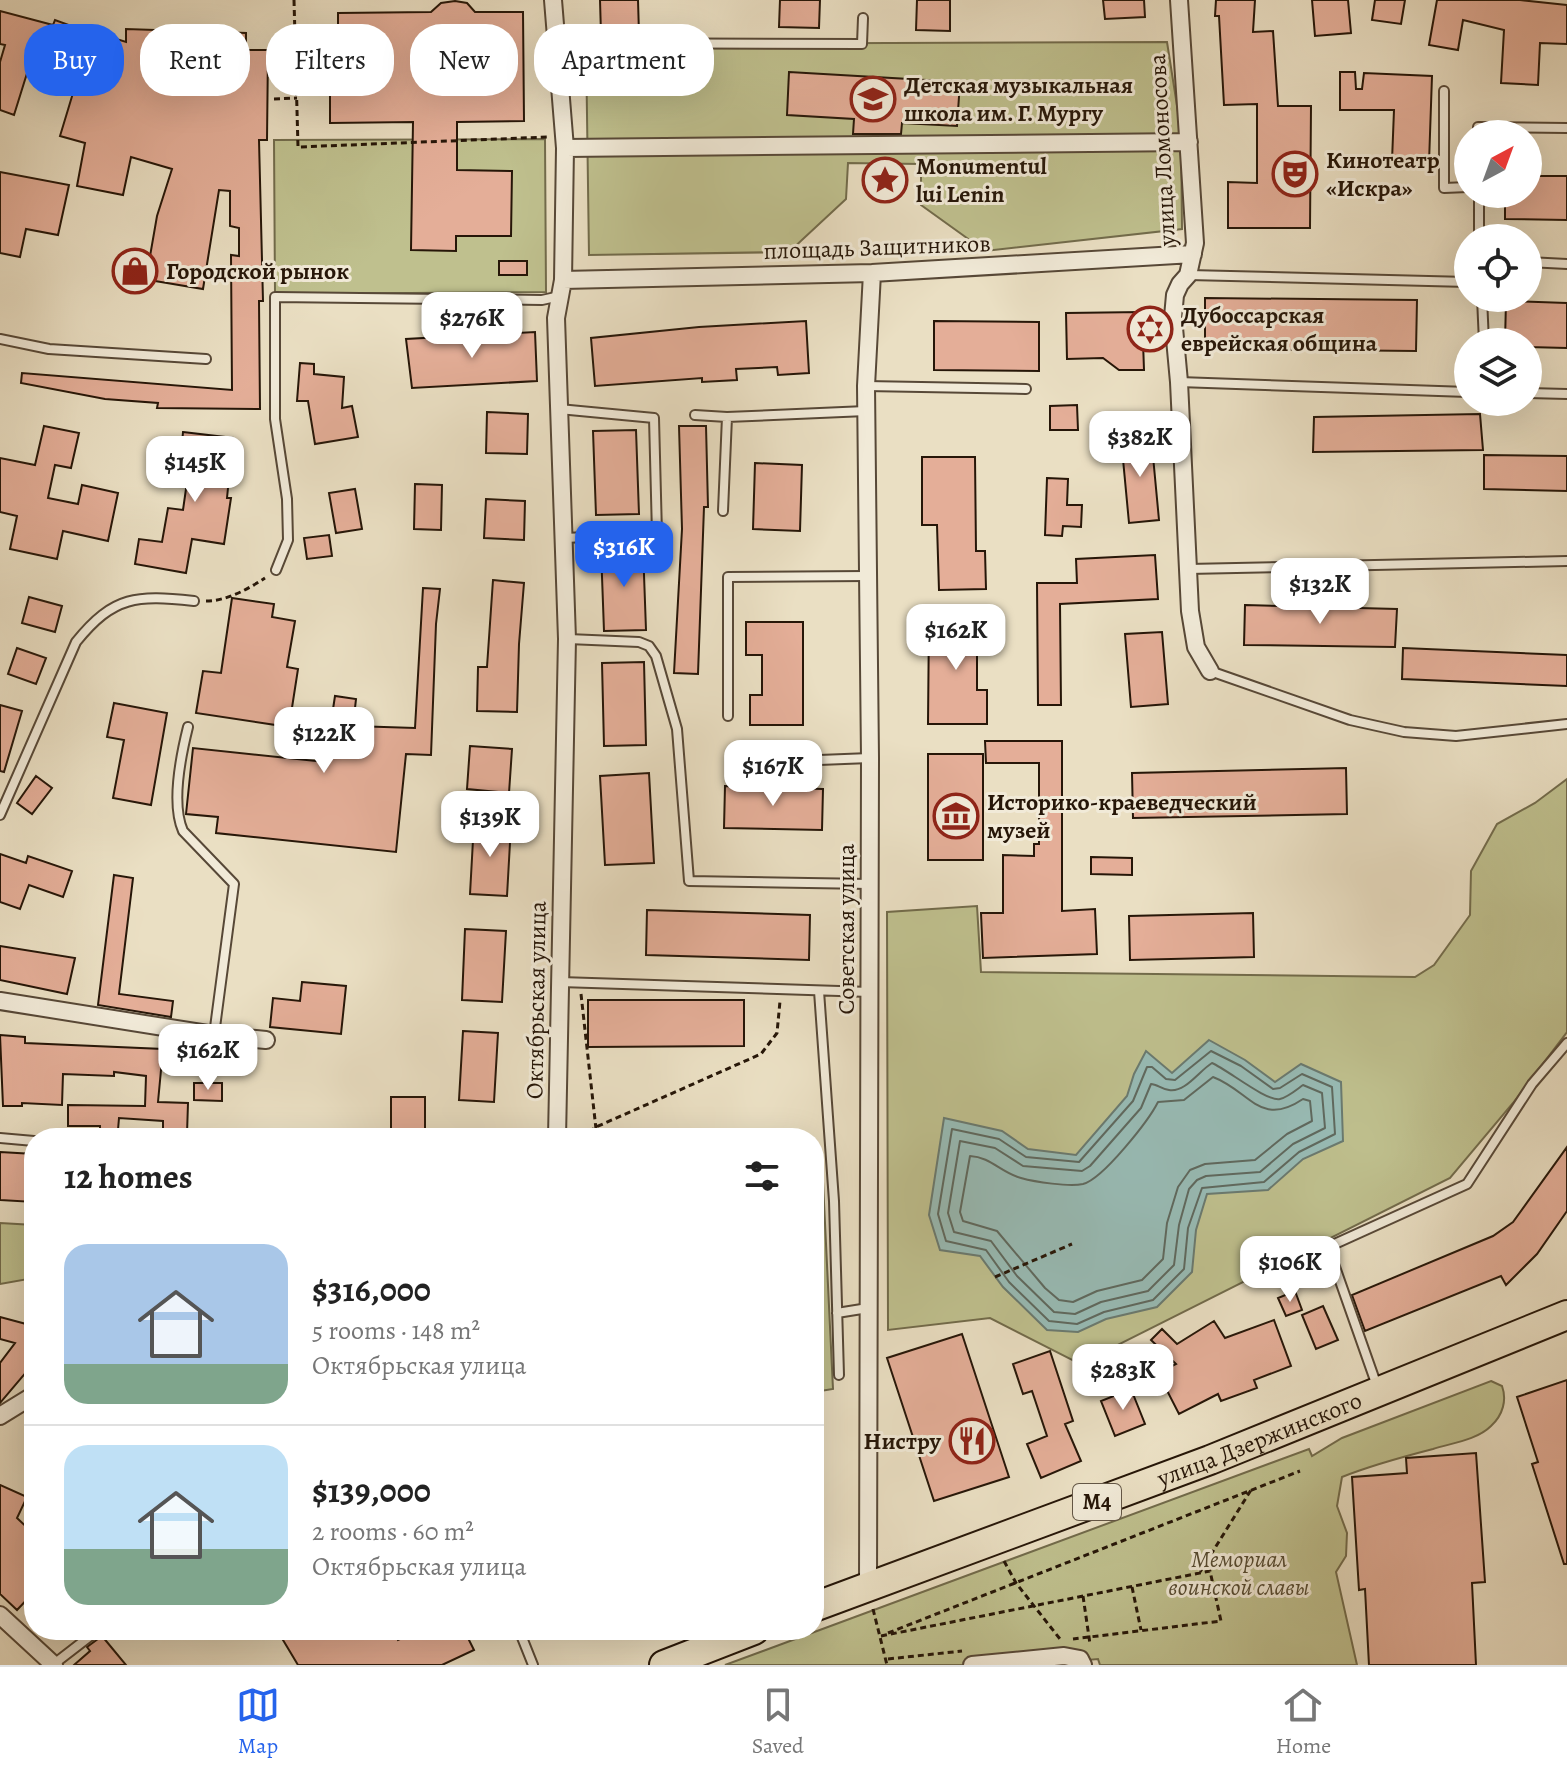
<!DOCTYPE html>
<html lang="en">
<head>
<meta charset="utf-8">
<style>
  :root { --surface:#fff; --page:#f2f2f2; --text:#222; --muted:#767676; --line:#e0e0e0; --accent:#2563eb }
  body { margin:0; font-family:Alegreya,serif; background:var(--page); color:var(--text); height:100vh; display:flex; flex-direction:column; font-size:30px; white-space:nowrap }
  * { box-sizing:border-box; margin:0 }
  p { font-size:26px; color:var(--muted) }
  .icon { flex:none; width:44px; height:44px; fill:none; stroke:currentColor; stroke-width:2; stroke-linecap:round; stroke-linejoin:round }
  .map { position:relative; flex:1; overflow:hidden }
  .drawer { position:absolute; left:24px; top:1128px; width:800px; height:512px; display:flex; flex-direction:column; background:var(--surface); border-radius:32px; box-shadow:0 8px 32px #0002 }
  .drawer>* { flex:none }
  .top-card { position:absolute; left:24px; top:24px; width:800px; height:72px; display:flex; gap:16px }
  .needle { width:52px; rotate:41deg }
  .fabs { position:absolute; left:1454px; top:120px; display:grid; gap:16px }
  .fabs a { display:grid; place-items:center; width:88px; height:88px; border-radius:50%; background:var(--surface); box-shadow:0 8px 32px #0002; font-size:40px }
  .price { position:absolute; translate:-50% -68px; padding:0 18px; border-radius:16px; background:#fff; color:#222; font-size:26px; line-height:52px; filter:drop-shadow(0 2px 4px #0008) }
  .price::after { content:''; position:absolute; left:50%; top:48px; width:24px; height:18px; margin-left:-12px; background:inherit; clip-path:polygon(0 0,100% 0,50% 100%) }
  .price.current { background:var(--accent); color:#fff }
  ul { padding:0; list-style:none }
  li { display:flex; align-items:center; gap:24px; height:200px; padding:0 40px }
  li+li { border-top:2px solid var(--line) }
  li span { display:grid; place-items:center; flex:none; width:224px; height:160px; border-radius:24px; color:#555 }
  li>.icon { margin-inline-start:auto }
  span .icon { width:96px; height:96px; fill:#fffc; stroke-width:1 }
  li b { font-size:34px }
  h2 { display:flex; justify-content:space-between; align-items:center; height:96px; padding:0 40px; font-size:34px }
  .tag { padding:0 28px; border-radius:32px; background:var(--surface); box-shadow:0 8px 32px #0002; font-size:28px; line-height:72px }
  .tag.current { background:var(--accent); color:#fff }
  .tab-bar { display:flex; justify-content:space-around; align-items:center; height:112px; border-top:2px solid var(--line); background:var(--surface); font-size:22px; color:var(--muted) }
  .tab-bar a { display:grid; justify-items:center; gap:4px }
  .tab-bar .current { color:var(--accent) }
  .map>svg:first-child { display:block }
  .green { fill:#bfc08e; stroke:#726b4b; stroke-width:2 }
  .water { fill:#98bcb6; stroke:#6a7a70; stroke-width:2 }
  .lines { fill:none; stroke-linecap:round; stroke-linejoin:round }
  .shore { stroke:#5f695f; stroke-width:2 }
  .building { fill:#e4ae98; stroke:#261608; stroke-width:2 }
  .lane-casing { stroke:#574837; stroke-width:12 }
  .street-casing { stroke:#574837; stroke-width:20 }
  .highway-casing { stroke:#261608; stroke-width:32 }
  .path { stroke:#261608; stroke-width:3; stroke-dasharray:6 4; stroke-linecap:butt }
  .lane { stroke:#f1ead8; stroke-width:8 }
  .street { stroke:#f1ead8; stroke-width:16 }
  .highway { stroke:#eadfc3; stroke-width:28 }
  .labels { text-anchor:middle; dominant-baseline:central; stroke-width:6; stroke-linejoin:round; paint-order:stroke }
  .shield { fill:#f1ead8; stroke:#635646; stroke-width:2 }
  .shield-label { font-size:22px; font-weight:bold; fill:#261608 }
  .poi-label { font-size:24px; font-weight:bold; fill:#261608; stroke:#f1ead8; text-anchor:start }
  .street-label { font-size:24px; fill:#261608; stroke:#f1ead8 }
  .park-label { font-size:24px; font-style:italic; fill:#544930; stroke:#f1ead8 }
</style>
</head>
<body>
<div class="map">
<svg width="1567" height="1665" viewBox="0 0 1567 1665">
  <rect width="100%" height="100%" fill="#eadfc3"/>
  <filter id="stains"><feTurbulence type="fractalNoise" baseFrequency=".0025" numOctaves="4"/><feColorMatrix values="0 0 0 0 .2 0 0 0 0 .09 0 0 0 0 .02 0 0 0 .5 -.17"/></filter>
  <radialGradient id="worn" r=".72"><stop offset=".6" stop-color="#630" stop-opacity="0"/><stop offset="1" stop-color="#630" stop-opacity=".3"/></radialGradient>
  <path class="green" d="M1167,42L1181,131L1182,229L985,251L921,205V164L848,163L846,199L789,252L589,255L586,44Z
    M545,139L546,292L275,294L274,140Z
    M1567,779V1032L1513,1103L1450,1178L1080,1364L990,1318L888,1330L887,912L977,906L981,972L1415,977L1434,965L1470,915L1471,871L1497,824L1535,803Z
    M822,1161L833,1389L814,1392V1165Z
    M0,1223L34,1225V1278L0,1284Z
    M1491,1381L1502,1386C1507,1400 1503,1415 1491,1426C1477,1440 1452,1443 1433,1449C1402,1457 1372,1465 1342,1477L1337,1506L1347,1533L1346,1556L1336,1572L1357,1665H1100L1098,1659L1030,1665H725L1309,1449L1312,1456L1342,1438Z"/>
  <path class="water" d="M1209,1040L1245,1060L1275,1082L1301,1064L1341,1082L1343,1141L1303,1159L1268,1190L1207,1194L1196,1230L1192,1272L1157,1307L1106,1319L1078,1332L1047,1330L1003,1287L980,1256L940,1250L929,1215L944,1118L1002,1131L1028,1149L1076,1155L1127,1096L1134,1074L1146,1051L1172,1073Z"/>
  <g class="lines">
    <path class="shore" d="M1211,1051L1241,1066L1273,1089L1280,1088L1302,1074L1332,1087L1335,1134L1299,1152L1264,1182L1202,1188L1188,1228L1184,1269L1153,1300L1104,1312L1077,1324L1049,1321L1009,1282L986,1250L946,1241L938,1214L952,1129L999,1139L1026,1157L1079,1162L1133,1101L1147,1067H1152L1166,1079L1175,1080Z
      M1212,1063C1228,1070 1267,1102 1280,1099C1288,1097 1296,1090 1303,1085L1322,1093L1325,1128L1293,1144L1260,1172L1206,1176L1197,1180L1189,1189L1179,1225L1174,1265L1148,1291L1101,1302L1075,1314L1054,1312L1017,1276L991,1241L954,1232L948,1213L960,1141L995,1148L1023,1166L1082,1171L1090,1166L1141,1108L1151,1084C1157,1084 1161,1089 1169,1090C1185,1093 1199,1071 1212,1063Z
      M1213,1077C1250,1091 1260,1128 1303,1099L1310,1101L1312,1121L1287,1134L1255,1160L1205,1164L1190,1170L1178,1187L1167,1223L1163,1259L1142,1280L1097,1291L1073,1302L1059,1300L1045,1288L997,1231L963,1221L960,1212L970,1156C991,1157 1001,1173 1021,1178C1035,1182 1069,1187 1083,1184C1103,1179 1149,1120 1158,1102L1184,1100Z"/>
  </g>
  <path class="building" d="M600,0H638L639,34H601Z
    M780,0H820L819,28L779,27Z
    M917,0H950V31L916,30Z
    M1103,0H1144L1145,17L1105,19Z
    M1216,0H1255L1253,32L1273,31L1278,106H1311L1310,228H1228V182L1257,183V104L1224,105L1219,16H1215Z
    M1312,0H1348L1351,33L1315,36Z
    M1375,0H1405L1401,24L1372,20Z
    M1437,0H1520L1567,5V44L1540,43L1538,85L1501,83L1504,30L1463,20L1458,50L1429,45Z
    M455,1L467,3L475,12H523L524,121L457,122V170L512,171L511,236H456V251L411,250L413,122L330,123V77H365V44H338V13L431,12L441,3Z
    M0,11L53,25L55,20L96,35L97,33L126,42V29L246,33V50H268L267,140H259L263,301H259L260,409L157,408L158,403L105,399L21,383L22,373L232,390L231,255L239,256V228L230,226V191L219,190L203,289L119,275L122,257L149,262L157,216L172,169L131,157L123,195L77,186L85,143L60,136L80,70L33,54L14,115L0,110V62L5,45L0,44Z
    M789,72L960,82L957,126L902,123L901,134H853L854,119L787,115Z
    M1340,72H1355L1356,89H1362L1364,73L1432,76L1429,163L1392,161L1394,110H1340Z
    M0,172L69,185L58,235L26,229L20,257L0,253Z
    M1528,176H1567V220L1505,219V194H1528Z
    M499,261H527V275H499Z
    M1205,298L1417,300L1416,351L1205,349Z
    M1506,301L1567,303V348L1528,347V342H1505Z
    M1142,312L1144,370H1119L1103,358L1067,359L1066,313Z
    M806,321L809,373L778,375L777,367L736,369L737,380L702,382V378L595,386L591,338L699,327Z
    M934,321L1039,322V371L934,370Z
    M535,332L537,381L412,388L406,339Z
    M300,363L314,364V374L344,377L342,408L352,406L358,437L315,444L308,401H297Z
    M1077,405L1078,430H1050V406Z
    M487,412L528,414L527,454L486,453Z
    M1480,414L1483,450L1313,452L1314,417Z
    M44,426L79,433L71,468L55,465L48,498L78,504L82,485L118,493L108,541L63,531L57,559L10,549L17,516L0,512V458L35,465Z
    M679,426H706L708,507H704L698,674L674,673L682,529Z
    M636,430L639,514L596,515L593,431Z
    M183,432L233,438L227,498H231L224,544L192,539L186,573L135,564L139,539L162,542L168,508L183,510L189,468L180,467Z
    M1151,435L1159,520L1129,523L1121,438Z
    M1484,455L1567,456V491L1484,489Z
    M922,457H975L976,551H985L986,589L939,590L937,525H922Z
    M755,463L802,465L800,531L753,529Z
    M1047,478L1068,479L1067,505H1082L1081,527L1063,526L1062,536L1045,535Z
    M415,484L442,485L441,530L414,529Z
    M355,489L362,529L336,533L329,493Z
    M486,499L525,501L524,540L484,538Z
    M329,535L332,556L307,559L304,538Z
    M643,547L646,630L604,631L601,549Z
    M1155,555L1158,599L1060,604L1061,705H1038L1037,583H1077L1076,559Z
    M493,580L524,583L519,644L517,712L477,711L478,667H487Z
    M423,588L440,589L436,624L431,755L406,754L396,852L216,833L218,817L186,814L193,748L325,762L335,696L356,699L353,726L415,728Z
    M29,597L62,606L55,632L22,623Z
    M232,598L274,604L272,617L295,621L287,667L298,669L289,727L196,713L203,671L221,673Z
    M1245,605L1397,609L1395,647L1244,645Z
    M929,618L985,619V652H977V690H987V724H928Z
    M746,622H803V725H750V695H762V655H746Z
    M1162,632L1168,704L1131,707L1125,634Z
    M17,648L46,658L36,684L8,674Z
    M1403,648L1567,655V686L1402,679Z
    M644,662L646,745L604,746L602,663Z
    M114,703L167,713L151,805L113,798L124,740L107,737Z
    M0,705L22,711L4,772L0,771Z
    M985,741H1062V911L1095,909L1097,954L983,958L981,913H1003V855L1034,856V844H1039V763H986Z
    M470,746L512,749L509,793L467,789Z
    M928,754H983V860H928Z
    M1346,768L1347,814L1133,818L1132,773Z
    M649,773L654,863L605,865L600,776Z
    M36,776L52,788L32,814L17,803Z
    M725,786L823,789L822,830L724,828Z
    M474,822L511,825L507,896L470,894Z
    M0,854L26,863L28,856L72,871L63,897L29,885L20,909L0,902Z
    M1091,857L1132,858V875L1091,874Z
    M114,875L133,878L119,994L173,1001L171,1017L98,1005Z
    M647,910L810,915L809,960L646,955Z
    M1253,913L1254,957L1130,960L1129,916Z
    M465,929L506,931L502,1002L462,1000Z
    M0,946L75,958L67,994L0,980Z
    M302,982L346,986L341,1034L270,1027L273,998L300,1001Z
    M588,1000H744V1046L588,1047Z
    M463,1031L498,1033L494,1102L459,1100Z
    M0,1035L25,1037V1043L163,1049L158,1102L188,1103L187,1134L163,1133V1121L119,1118L118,1130L100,1129V1126H68V1105L145,1106L146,1076L114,1072V1076L63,1074L62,1105L22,1103V1106H3Z
    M194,1083H222V1101L194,1100Z
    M391,1097H425V1131L391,1130Z
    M1567,1147V1211L1537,1254L1506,1285L1501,1276L1365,1331L1352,1295L1493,1236L1513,1222Z
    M0,1152L34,1154V1202L0,1200Z
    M1295,1291L1302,1310L1286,1316L1278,1298Z
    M1323,1306L1338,1340L1316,1349L1302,1315Z
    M0,1317L30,1325L34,1320V1363L0,1403V1363L15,1343L0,1339Z
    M1274,1320L1291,1366L1254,1380L1257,1388L1221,1401L1218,1394L1179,1414L1158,1373L1176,1364L1151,1340L1162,1329L1177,1344L1214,1321L1225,1338Z
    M962,1334L1009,1477L934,1501L887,1358Z
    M1050,1351L1073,1421L1065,1424L1081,1461L1041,1478L1027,1444L1047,1436L1032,1391L1023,1394L1013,1364Z
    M1567,1380V1564H1564L1532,1464L1538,1462L1517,1397Z
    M1131,1389L1145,1424L1115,1436L1101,1401Z
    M1476,1453L1485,1582L1472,1583L1476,1665H1369L1365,1589L1359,1590L1352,1477L1407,1473L1406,1458Z
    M0,1485L27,1497L17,1518L34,1534V1592L17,1610L0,1594Z
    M277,1630H393L398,1640L420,1630H464L474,1650L442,1665H298Z
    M102,1636L126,1665H74L90,1651L87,1647Z"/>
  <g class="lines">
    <g class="lane-casing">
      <path id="lane" d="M557,43L862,44L863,18
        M1444,91V188L1468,187
        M1478,134V127L1567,128
        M1479,194V238
        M1528,262L1567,264
        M1189,275L1468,282
        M1482,298L1484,342
        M0,339L49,349L206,359
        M1179,382L1468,392
        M866,386L1026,389
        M1528,393L1567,394
        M559,409L654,418L657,534L564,538
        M695,415L727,417L866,411
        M723,511L727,417
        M1188,569L1567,561
        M276,570L288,540L287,499L275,419V297L542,300L560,296
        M568,639L639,642L649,646L656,656L677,729L689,881L870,884
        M1210,671L1350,720L1404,732L1456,736L1567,724
        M728,716V577L867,576
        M188,727C181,755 171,804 183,831L234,884L214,1035
        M740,763L870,758
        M0,815L76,642C114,595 137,595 194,601
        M560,982L870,992
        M819,991L834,1201L839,1375
        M0,1138L34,1141
        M837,1313L868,1308
        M1377,1386L1328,1247L1467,1184L1532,1084L1567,1043
        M519,1630L533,1665
        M54,1664L98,1630"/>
    </g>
    <g class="street-casing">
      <path id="street" d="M553,0L565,148L563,280L556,318L567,639L557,1138
        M1179,0L1195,243L1188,275L1180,284L1175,295L1173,317L1179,382L1190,611L1196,647L1210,671
        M565,148L1189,142
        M563,280L872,273L1193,254
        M0,1001L214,1035L266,1040
        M0,1416L34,1395
        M868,1586L870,758L866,386L872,273
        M0,1615L54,1665
        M972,1665L1064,1656L1080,1659L1083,1665"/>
    </g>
    <g class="highway-casing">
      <g id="highway">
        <path id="s1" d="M814,1607L1210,1460L1567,1315"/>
        <path d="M664,1665L754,1630"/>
      </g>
    </g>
    <path class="path" d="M294,0L298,147L548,137
      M274,99L297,98
      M206,601C227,601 248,589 265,578
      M581,994L597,1138
      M581,1138L596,1127L761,1054L777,1033L780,1001
      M995,1277L1072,1244
      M1004,1561L1016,1583L1060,1639
      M1200,1572L1251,1490
      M1132,1587L1141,1630
      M1083,1596L1090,1644
      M873,1609L887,1665
      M888,1633L1300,1471
      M881,1636L1210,1571L1221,1621L1073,1639
      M888,1659L962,1651"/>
    <use href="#lane" class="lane"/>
    <use href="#street" class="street"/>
    <use href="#highway" class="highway"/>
  </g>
  <defs>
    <g id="school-ring" transform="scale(2.3)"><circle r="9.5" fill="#f1ead8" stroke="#8f2418" stroke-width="1.5"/><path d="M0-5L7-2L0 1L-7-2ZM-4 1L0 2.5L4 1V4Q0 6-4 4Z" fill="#8f2418"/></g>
    <g id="theatre-ring" transform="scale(2.3)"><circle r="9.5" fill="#f1ead8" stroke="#8f2418" stroke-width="1.5"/><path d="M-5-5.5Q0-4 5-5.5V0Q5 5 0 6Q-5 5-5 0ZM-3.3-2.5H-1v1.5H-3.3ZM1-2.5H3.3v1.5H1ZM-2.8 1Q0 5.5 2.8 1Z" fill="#8f2418"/></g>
    <g id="sight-ring" transform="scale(2.3)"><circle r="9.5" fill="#f1ead8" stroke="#8f2418" stroke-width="1.5"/><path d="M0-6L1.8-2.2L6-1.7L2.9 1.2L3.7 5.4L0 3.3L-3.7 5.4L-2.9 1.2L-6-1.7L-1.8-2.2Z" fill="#8f2418"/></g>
    <g id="shop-ring" transform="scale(2.3)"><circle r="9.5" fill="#f1ead8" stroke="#8f2418" stroke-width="1.5"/><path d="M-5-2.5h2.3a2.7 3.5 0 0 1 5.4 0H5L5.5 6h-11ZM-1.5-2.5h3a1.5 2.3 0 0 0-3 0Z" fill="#8f2418"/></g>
    <g id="synagogue-ring" transform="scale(2.3)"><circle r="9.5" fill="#f1ead8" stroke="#8f2418" stroke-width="1.5"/><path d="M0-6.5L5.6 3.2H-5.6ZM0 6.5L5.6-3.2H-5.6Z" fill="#8f2418"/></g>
    <g id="museum-ring" transform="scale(2.3)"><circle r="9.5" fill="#f1ead8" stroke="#8f2418" stroke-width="1.5"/><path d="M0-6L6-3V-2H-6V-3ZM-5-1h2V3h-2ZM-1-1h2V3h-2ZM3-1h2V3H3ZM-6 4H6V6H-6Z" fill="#8f2418"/></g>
    <g id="restaurant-ring" transform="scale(2.3)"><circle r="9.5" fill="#f1ead8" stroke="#8f2418" stroke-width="1.5"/><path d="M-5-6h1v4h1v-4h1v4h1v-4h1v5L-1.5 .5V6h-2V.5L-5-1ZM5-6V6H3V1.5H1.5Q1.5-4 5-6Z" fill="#8f2418"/></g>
  </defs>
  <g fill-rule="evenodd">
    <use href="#school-ring" x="873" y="99"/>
    <use href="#theatre-ring" x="1295" y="174"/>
    <use href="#sight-ring" x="885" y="180"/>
    <use href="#shop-ring" x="135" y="271"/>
    <use href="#synagogue-ring" x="1150" y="329"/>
    <use href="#museum-ring" x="956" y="816"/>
    <use href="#restaurant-ring" x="972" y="1441"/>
  </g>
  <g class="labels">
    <rect class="shield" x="1073" y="1484" width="48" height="36" rx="6"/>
    <g class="shield-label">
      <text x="1097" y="1502">M4</text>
    </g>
    <g class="poi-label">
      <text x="904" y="85">Детская музыкальная<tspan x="904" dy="28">школа им. Г. Мургу</tspan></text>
      <text x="1326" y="160">Кинотеатр<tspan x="1326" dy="28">«Искра»</tspan></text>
      <text x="916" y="166">Monumentul<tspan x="916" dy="28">lui Lenin</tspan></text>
      <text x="166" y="271">Городской рынок</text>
      <text x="1181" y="315">Дубоссарская<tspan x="1181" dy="28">еврейская община</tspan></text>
      <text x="987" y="802">Историко-краеведческий<tspan x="987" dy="28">музей</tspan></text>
      <text x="941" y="1441" text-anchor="end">Нистру</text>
    </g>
    <g class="street-label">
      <text transform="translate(1162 150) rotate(-93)">улица Ломоносова</text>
      <text transform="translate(877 247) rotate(-2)">площадь Защитников</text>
      <text transform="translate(846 929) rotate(-90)">Советская улица</text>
      <text transform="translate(536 1000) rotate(-89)">Октябрьская улица</text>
      <text stroke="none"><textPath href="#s1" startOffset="476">улица Дзержинского</textPath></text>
    </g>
    <g class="park-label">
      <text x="1239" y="1559">Мемориал<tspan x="1239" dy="28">воинской славы</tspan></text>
    </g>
  </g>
  <rect width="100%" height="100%" filter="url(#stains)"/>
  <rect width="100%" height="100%" fill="url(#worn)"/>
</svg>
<div class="fabs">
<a><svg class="needle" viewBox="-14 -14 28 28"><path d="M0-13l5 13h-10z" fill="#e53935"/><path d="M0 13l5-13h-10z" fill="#767676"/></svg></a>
<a><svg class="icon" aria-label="locate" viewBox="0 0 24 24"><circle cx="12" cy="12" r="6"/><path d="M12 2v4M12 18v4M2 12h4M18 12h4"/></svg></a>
<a><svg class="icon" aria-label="layers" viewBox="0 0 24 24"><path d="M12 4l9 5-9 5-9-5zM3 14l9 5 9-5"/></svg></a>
</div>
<b class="price" style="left:472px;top:360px">$276K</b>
<b class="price" style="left:1140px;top:479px">$382K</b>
<b class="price" style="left:195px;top:504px">$145K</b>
<b class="price current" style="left:624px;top:589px">$316K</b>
<b class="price" style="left:1320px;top:626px">$132K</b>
<b class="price" style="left:956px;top:672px">$162K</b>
<b class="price" style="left:324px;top:775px">$122K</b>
<b class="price" style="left:773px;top:808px">$167K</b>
<b class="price" style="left:490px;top:859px">$139K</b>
<b class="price" style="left:208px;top:1092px">$162K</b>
<b class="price" style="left:1290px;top:1304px">$106K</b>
<b class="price" style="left:1123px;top:1412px">$283K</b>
<div class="top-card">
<a class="tag current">Buy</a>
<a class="tag">Rent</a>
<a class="tag">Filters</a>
<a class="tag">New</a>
<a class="tag">Apartment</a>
</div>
<section class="drawer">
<h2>12 homes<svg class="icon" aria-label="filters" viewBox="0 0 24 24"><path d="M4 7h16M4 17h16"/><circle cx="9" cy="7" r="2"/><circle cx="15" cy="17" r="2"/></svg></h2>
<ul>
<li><span style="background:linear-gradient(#a9c7e8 75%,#7fa58c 0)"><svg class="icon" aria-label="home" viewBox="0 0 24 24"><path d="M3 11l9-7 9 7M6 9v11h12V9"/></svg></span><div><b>$316,000</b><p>5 rooms · 148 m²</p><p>Октябрьская улица</p></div></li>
<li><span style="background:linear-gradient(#bfe0f5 65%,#7fa58c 0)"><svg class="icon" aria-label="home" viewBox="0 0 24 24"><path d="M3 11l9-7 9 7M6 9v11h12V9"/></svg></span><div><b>$139,000</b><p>2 rooms · 60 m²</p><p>Октябрьская улица</p></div></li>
</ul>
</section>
</div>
<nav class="tab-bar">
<a class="current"><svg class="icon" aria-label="map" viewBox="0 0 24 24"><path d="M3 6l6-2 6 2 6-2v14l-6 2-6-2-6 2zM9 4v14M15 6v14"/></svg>Map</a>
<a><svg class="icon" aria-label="saved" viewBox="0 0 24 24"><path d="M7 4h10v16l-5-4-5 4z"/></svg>Saved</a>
<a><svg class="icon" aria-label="home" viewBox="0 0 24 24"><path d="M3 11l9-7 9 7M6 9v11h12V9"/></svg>Home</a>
</nav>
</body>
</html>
